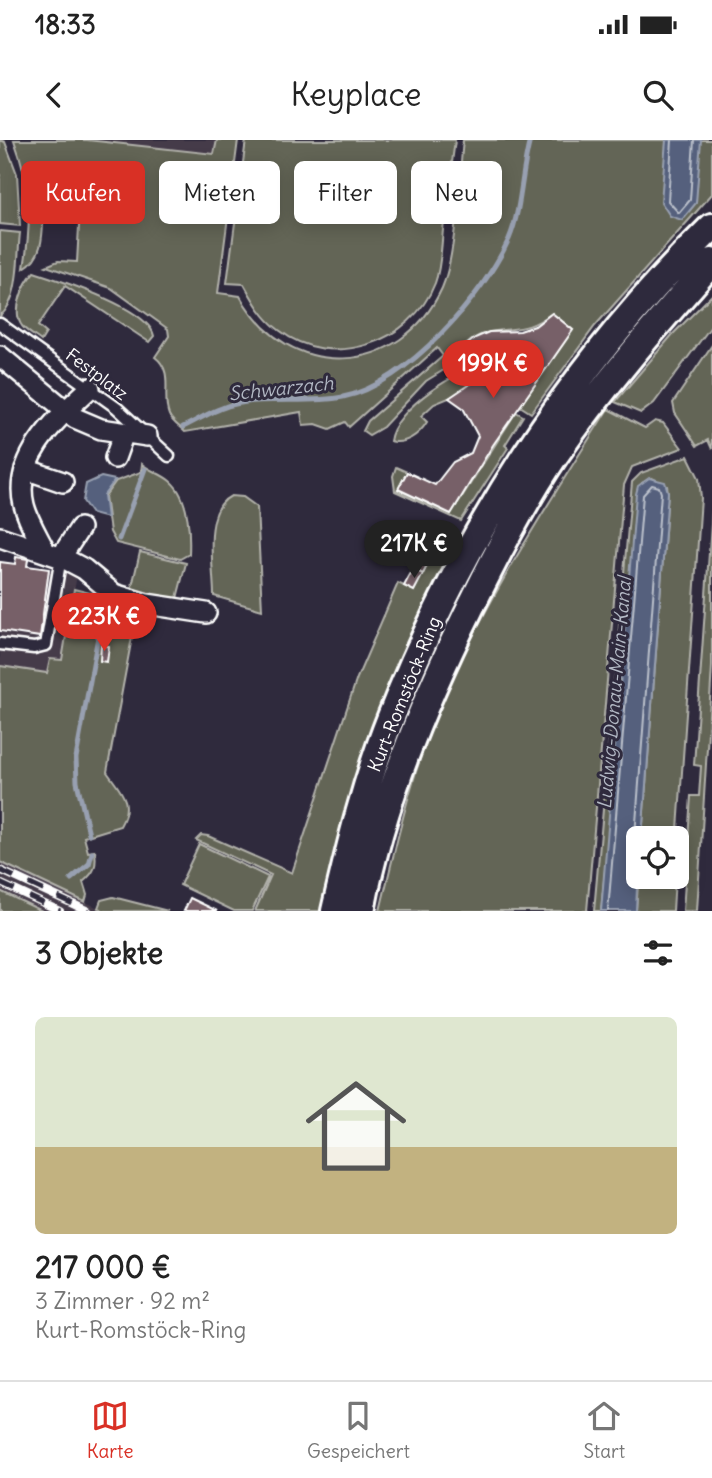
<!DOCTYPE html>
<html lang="de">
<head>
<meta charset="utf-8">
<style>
  :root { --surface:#fff; --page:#f6f6f6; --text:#222; --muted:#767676; --line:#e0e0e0; --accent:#d93025 }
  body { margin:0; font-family:Delius,sans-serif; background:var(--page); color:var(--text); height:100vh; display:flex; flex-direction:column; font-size:26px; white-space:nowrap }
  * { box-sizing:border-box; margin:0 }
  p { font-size:23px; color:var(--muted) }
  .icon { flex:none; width:38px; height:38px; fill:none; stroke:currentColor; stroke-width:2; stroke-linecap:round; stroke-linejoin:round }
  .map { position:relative; height:771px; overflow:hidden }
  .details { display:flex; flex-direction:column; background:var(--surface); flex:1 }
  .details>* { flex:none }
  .hud { position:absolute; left:21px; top:21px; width:670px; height:63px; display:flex; gap:14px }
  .fabs { position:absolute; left:626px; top:686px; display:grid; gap:14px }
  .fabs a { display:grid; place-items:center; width:63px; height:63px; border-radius:10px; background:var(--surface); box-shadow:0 4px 18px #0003; font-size:35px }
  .price { position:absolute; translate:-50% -60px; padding:0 16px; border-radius:24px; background:var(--accent); color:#fff; font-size:23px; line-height:46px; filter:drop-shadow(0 2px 4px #0008) }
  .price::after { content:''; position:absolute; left:50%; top:42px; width:21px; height:16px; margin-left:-10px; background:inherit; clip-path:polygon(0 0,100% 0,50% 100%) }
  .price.selected { background:#222; color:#fff }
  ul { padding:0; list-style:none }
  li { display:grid; align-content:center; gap:14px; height:371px; padding:0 35px }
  li span { display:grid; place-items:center; height:217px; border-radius:10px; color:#555 }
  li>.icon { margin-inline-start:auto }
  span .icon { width:126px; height:126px; fill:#fffc; stroke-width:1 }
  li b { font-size:30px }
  h2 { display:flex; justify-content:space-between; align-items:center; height:84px; padding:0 35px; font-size:30px }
  .pill { padding:0 24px; border-radius:10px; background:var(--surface); box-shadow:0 4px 18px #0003; font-size:24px; line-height:63px }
  .pill.selected { background:var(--accent); color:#fff }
  .status { display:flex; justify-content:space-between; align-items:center; height:49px; padding:0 35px; background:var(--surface); direction:ltr }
  .status svg { height:19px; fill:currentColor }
  header { display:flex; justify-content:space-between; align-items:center; height:91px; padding:0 35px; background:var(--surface); font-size:32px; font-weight:600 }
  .tabs { display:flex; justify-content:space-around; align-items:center; height:98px; border-top:2px solid var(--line); background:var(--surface); font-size:19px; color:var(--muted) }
  .tabs a { display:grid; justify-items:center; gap:4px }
  .tabs .selected { color:var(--accent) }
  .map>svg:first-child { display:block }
  .built { fill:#453a4a }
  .green { fill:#646557; stroke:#b2b2ab; stroke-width:2 }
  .water { fill:#54617d; stroke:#98a0b1; stroke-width:2 }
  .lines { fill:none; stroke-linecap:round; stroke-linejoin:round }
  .shore { stroke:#bbc0cb; stroke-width:2 }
  .stream { stroke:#98a0b1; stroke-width:5 }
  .building { fill:#776068; stroke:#fff; stroke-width:2 }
  .lane-casing { stroke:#fff; stroke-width:15 }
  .street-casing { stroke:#fff; stroke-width:24 }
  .secondary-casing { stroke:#fff; stroke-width:32 }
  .lane { stroke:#2f2a3d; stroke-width:10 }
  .street { stroke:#2f2a3d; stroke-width:19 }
  .secondary { stroke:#2f2a3d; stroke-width:26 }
  .rail-casing { stroke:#fff; stroke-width:8 }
  .rail { stroke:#2f2a3d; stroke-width:5; stroke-dasharray:16; stroke-linecap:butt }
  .labels { text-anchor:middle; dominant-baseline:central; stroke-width:6; stroke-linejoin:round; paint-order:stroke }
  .street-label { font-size:18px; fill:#fff; stroke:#2f2a3d }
  .water-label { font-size:19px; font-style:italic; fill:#b2b8c4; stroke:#2f2a3d }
</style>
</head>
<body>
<div class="status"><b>18:33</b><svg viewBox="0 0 49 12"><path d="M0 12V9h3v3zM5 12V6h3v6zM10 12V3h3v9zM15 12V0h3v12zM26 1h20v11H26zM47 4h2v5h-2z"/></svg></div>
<header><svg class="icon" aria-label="back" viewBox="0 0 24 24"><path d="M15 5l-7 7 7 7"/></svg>Keyplace<svg class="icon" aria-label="search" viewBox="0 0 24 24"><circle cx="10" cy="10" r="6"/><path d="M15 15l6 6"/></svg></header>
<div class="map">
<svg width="712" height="771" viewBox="0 0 712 771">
  <rect width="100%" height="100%" fill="#2f2a3d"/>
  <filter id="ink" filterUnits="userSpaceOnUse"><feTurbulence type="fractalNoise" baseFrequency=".0143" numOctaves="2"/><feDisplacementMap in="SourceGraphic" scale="14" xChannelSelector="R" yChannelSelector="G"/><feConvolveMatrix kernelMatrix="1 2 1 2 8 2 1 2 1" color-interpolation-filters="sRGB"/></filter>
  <g filter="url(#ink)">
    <path class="built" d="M87,0H217L215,14Z
      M16,417L28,419V426L77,435L62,520L48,533L0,526V422L15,424Z
      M0,722L105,771H42L0,751Z"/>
    <path class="green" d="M0,0L5,2L17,34L20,86L0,84Z
      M14,0H87L214,14L217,0H238L218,153L240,156C288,243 401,238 442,148C456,116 459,38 463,0H712V54L595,186L531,273L520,266L573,190L552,173C526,192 518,187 490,192C475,194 464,207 453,216L455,223L426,241L383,287L369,295L363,291L368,281L443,216L437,208L349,287L345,282L330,289L316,284L303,285L301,272L185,292C180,287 172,282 169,275C161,256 175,232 155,217L169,196L168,189L111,148L46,126L58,121L77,122L80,68L44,65C42,88 46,115 24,128C32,79 31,46 14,0Z
      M246,0H455C451,30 447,60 443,90C441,108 441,127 435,143C412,203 331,231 279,190C263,178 254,162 244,144L227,143Z
      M0,91L20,93C17,117 20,160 0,176Z
      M34,132C59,140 149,168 154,196L149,202L65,146L38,186L46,193L41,201C35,196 27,192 22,186C11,171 24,143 34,132Z
      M712,155V185L654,263L641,273L615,262L673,194Z
      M712,205V309L708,300L697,306L675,273L673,263Z
      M490,224L461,253L434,264L421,276L427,282C419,295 405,305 390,301C394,269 459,227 490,224Z
      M608,269L645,288L655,281L663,283L682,308L632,327L624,345L587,771H380C397,700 414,623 444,556C489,455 549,362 608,269Z
      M516,272L523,276L505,305L508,308L461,381L395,351L393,336L396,327L407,332L398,350L451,374Z
      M688,316L699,338L701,358L677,704V698H642L668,352L667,346L652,338L642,343L601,771H594L632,342L641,333Z
      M142,324C150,331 162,334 170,341C189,357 190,391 189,414L180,419L116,403L110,392L105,356L116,341L141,332Z
      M231,356L243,357L257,367L262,470L214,456C214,428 202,370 231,356Z
      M712,370V526L697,771H683L691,656H699L701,626L694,625Z
      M434,390L463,396L377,578L344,676L321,771H255L271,735L196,700L201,695L208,696L292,733L357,538L398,443L414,451L438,403L430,398Z
      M140,412L186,423L175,466L130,455Z
      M74,449L138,465L107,632C121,652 134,662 120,686L84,697L88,712L95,711C97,726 95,732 83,742L87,755L85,762L0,722V526L47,533L50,519L62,520Z
      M199,704L268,737L252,771H234L180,745Z
      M639,733V737H675L673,771H636Z
      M0,751L42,771H0Z
      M113,757L168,771H105L98,768L101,760Z"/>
    <path class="water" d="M666,0H701L696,63L682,80L670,76L661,62Z
      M101,337L115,340L104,355L107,378L92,374L83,361L86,344Z
      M649,338L665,342L668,352L642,698H639L636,771H601L636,354L638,346Z"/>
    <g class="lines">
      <path class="shore" d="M672,0L668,61L679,73L690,60L694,0
        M608,771L643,355L652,345L659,347L661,353L635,696L639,704"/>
      <path class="stream" d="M183,287C198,280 215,269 231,265C267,256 307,264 343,257C406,245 484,155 509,99C522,68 521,32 530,0
        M119,399L145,329
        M89,694L77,642L76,618L105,458
        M71,739L89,724L92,713"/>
    </g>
    <path class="building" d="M552,173L573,190L493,305L451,374L398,349L407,332L435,345L453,322L471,313L478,296L463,268L449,258L477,239L494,215L473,217L455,223L453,216L475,198L489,192L520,191L535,186Z
      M16,417L28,419L27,426L49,429L40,497L0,491V422L15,424Z
      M418,419L428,424L423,434L413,429Z
      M413,429L423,434L414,451L404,446Z
      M101,505L109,506L107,522L100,521Z
      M190,758L217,771H184Z"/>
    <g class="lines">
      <g class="lane-casing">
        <path id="lane" d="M0,184L117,268L169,316
          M0,504L34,508L46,505L61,417"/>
      </g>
      <g class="street-casing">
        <path id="street" d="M0,216L75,278L101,289L147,296
          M115,318L124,293
          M25,329L63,342
          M0,397L65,419L84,429L114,454L147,464L206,473
          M44,409C37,395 28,381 24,365C12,317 58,278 90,248
          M61,417L80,388"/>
      </g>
      <g class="secondary-casing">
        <path id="secondary" d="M335,771C350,706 366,640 391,577C463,394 571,225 712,87
          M361,771C382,657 430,547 482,444C504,400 527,356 555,315C602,247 657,184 712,122"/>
      </g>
      <use href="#lane" class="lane"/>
      <use href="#street" class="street"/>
      <use href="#secondary" class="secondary"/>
      <g class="rail-casing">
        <path id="rail" d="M0,730L88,771
          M0,743L60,771"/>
      </g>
      <use href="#rail" class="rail"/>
    </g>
  </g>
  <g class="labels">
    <g class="street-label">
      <text transform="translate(97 234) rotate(37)">Festplatz</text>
      <text transform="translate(404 554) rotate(-68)">Kurt-Romstöck-Ring</text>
    </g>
    <g class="water-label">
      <text transform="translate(281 248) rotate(-6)">Schwarzach</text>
      <text transform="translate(614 553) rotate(-85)">Ludwig-Donau-Main-Kanal</text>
    </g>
  </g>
</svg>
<div class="fabs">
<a><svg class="icon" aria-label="locate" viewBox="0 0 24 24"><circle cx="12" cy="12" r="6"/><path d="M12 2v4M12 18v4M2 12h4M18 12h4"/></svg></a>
</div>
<b class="price" style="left:493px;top:260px">199K €</b>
<b class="price selected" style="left:414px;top:440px">217K €</b>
<b class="price" style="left:104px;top:513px">223K €</b>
<div class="hud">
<a class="pill selected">Kaufen</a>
<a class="pill">Mieten</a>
<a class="pill">Filter</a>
<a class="pill">Neu</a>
</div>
</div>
<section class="details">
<h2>3 Objekte<svg class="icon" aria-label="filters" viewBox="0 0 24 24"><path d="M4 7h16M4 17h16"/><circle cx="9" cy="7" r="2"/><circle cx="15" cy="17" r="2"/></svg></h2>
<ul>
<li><span style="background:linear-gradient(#dfe7d0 60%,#c2b280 0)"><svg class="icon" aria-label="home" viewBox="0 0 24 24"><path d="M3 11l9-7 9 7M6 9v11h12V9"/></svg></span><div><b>217 000 €</b><p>3 Zimmer · 92 m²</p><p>Kurt-Romstöck-Ring</p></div></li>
</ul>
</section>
<nav class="tabs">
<a class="selected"><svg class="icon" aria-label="map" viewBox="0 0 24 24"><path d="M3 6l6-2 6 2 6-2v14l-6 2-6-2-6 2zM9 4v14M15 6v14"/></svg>Karte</a>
<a><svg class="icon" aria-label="saved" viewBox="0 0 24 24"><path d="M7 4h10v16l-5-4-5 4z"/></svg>Gespeichert</a>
<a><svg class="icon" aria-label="home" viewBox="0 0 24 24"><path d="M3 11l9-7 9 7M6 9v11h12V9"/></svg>Start</a>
</nav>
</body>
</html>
